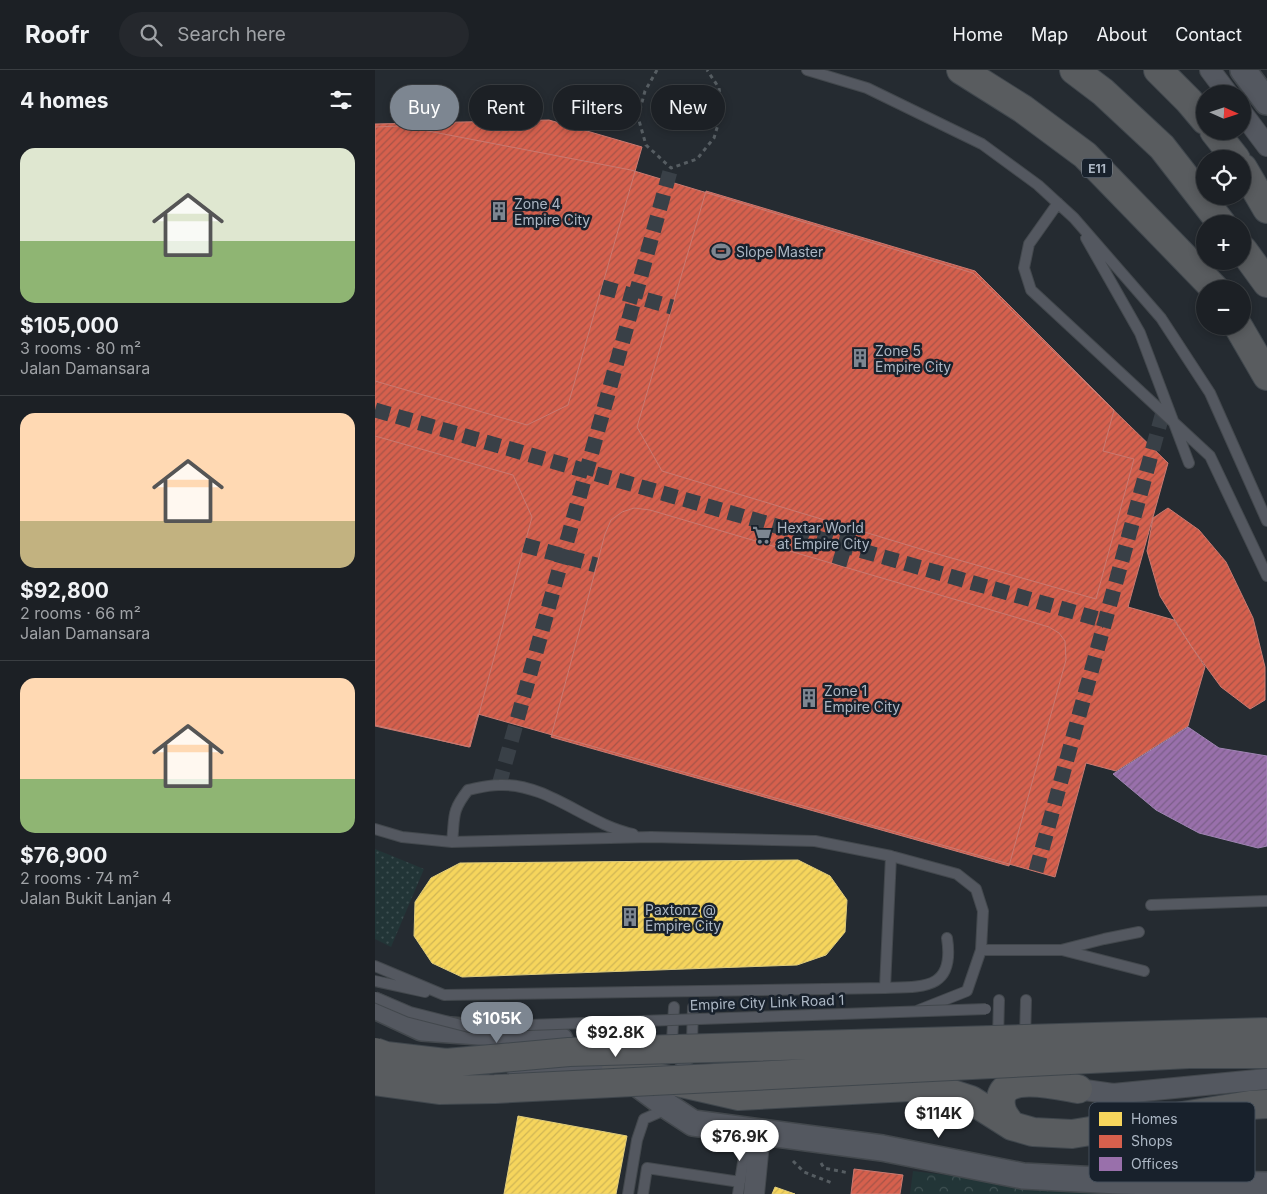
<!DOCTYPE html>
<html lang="en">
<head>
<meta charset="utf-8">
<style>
  :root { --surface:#1c2025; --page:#25282d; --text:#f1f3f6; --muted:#a0a3a7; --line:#3a3e42; --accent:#7d8691 }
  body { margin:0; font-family:Inter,sans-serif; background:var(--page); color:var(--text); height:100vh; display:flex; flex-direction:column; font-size:19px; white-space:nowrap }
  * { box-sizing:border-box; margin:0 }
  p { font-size:16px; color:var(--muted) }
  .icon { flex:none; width:28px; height:28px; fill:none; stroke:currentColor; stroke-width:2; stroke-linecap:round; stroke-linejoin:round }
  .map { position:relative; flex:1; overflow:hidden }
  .details { display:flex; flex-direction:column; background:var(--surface); width:375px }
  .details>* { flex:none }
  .top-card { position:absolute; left:15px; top:15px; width:475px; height:45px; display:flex; gap:10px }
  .needle { width:32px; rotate:93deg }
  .fabs { position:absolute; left:821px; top:15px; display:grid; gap:10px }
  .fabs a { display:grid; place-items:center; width:55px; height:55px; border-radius:50%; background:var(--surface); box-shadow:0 2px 8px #0003,0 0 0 1px var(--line); font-size:25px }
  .price { position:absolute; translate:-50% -42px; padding:0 11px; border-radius:18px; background:#fff; color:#222; font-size:16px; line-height:32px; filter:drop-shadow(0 1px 2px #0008) }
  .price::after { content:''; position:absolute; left:50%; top:30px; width:15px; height:11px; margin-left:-8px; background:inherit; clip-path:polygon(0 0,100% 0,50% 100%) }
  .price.active { background:var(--accent); color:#fff }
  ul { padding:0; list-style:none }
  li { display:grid; align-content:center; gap:10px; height:265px; padding:0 20px }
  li+li { border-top:1px solid var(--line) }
  li span { display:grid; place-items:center; height:155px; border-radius:15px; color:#555 }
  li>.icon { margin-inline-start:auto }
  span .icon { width:90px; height:90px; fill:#fffc; stroke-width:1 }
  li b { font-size:21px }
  h2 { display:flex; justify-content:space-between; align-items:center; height:60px; padding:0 20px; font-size:21px }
  .chip { padding:0 18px; border-radius:22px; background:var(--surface); box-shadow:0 2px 8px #0003,0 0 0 1px var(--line); font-size:18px; line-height:45px }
  .chip.active { background:var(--accent); color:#fff }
  header { display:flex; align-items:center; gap:30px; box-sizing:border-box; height:70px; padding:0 25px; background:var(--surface); border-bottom:1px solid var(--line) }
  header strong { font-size:24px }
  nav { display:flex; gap:28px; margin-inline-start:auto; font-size:18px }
  .search { width:350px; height:45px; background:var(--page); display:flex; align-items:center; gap:12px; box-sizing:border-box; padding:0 18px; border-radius:28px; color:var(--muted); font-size:19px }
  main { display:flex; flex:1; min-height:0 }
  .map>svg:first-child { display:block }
  .forest { fill:url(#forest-crowns) }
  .garden { fill:url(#garden-dots) }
  .homes { fill:url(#homes-hatch); stroke:#e0cc7b }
  .shops { fill:url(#shops-hatch); stroke:#c97a71 }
  .offices { fill:url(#offices-hatch); stroke:#9f85b2 }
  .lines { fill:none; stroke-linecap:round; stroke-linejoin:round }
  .pedestrian-tunnel { stroke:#394047; stroke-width:15; stroke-dasharray:15 8; stroke-linecap:butt }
  .service-casing { stroke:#43484d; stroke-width:12 }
  .minor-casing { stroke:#43484d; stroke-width:22 }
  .tertiary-casing { stroke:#43484d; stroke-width:28 }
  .motorway-casing { stroke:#40474d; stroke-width:30 }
  .path { stroke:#565d62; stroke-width:3; stroke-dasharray:4 4; stroke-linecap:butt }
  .service { stroke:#545860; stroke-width:10 }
  .minor { stroke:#545860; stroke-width:20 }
  .tertiary { stroke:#545860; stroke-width:25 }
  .motorway { stroke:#595c5f; stroke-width:28 }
  .service-bridge-casing { stroke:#43484d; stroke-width:12; stroke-linecap:butt }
  .motorway-bridge-casing { stroke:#40474d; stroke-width:30; stroke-linecap:butt }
  .service-bridge { stroke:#545860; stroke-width:10 }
  .motorway-bridge { stroke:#595c5f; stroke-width:28 }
  .labels { text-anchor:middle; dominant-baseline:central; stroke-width:5; stroke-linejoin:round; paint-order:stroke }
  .shield { fill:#18212c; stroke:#808a96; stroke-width:1 }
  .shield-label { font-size:12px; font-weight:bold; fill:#acb7c4 }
  .poi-label { font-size:14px; fill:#acb7c4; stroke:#18212c; text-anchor:start }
  .street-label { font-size:14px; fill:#acb7c4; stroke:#18212c }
  .key { fill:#18212c; stroke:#444e5a; stroke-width:1 }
  .key-label { font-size:14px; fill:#acb7c4 }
</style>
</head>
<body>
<header>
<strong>Roofr</strong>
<div class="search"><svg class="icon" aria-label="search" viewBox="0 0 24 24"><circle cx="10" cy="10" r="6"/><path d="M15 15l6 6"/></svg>Search here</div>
<nav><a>Home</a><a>Map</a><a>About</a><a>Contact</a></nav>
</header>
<main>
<section class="details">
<h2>4 homes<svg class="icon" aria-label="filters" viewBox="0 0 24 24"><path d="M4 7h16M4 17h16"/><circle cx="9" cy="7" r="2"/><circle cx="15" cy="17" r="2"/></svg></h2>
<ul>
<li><span style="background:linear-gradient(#dfe7d0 60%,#8fb573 0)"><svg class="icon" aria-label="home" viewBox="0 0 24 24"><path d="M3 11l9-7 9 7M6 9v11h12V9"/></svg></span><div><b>$105,000</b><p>3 rooms · 80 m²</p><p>Jalan Damansara</p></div></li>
<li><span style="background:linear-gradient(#ffd9b3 70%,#c2b280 0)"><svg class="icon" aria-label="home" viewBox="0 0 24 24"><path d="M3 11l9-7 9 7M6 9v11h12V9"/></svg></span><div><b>$92,800</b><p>2 rooms · 66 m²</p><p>Jalan Damansara</p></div></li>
<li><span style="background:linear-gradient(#ffd9b3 65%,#8fb573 0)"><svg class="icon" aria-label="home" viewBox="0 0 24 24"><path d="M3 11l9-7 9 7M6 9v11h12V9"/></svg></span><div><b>$76,900</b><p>2 rooms · 74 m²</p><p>Jalan Bukit Lanjan 4</p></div></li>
</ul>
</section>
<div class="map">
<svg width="892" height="1124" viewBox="0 0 892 1124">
  <defs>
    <pattern id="forest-crowns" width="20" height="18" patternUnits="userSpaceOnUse" patternTransform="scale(1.25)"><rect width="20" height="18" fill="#223537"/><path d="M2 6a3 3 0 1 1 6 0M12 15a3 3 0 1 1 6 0" fill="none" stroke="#3f5052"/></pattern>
    <pattern id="garden-dots" width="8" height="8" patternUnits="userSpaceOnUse" patternTransform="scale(1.25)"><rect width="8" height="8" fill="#223537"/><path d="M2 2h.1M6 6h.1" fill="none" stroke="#3f5052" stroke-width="1.8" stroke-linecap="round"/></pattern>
    <pattern id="homes-hatch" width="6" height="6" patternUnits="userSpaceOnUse" patternTransform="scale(1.25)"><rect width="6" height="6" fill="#f6d55c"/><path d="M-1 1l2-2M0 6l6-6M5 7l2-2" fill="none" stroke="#cfb555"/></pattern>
    <pattern id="shops-hatch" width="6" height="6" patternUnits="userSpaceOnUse" patternTransform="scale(1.25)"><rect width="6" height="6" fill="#d6604d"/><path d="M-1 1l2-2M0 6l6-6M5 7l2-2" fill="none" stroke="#a55448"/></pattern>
    <pattern id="offices-hatch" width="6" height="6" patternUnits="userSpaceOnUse" patternTransform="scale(1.25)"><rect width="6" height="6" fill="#9970ab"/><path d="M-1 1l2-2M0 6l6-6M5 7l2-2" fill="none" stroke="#7b5f89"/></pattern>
  </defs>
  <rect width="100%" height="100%" fill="#252b31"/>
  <path class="forest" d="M538,1101L731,1124H535Z"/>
  <path class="garden" d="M0,779L49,799L16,877L0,869Z"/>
  <path class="homes" d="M423,790L455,806L472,830L470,862L451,885L422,895L87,907L57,893L39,866L40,832L56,808L85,793Z
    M143,1046L252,1066L241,1124H129Z
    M400,1117L420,1124H397Z"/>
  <path class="shops" d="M174,50L267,77L193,335L152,355L0,311V54Z
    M27,56L256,100L598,203L793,393L753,537L799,550L830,597L813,656L741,701L711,693L680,807L103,644L94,677L0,655V57Z
    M331,121L600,201L739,340L728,381L759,389L721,529L559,483L287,401L262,357Z
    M0,366L138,405L157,447L95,677L0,656Z
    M259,438L275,440L674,557L684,563L690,571L691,590L634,796L176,667L230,464L236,450L247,442Z
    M793,438L824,460L851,492L878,548L890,597V630L875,639L846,617L816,576L785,526L772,481L778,448Z
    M479,1099L528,1105L525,1124H476Z"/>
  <path class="offices" d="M813,657L844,678L892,686V776L883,778L824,763L781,740L738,704Z"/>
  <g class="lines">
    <path class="pedestrian-tunnel" d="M227,217L297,237
      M0,340L730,551
      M149,475L221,495
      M464,495L475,458
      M124,715L296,98
      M661,801L788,342"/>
    <g class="service-casing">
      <path id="service" d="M432,0L492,18L607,74L663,115L699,148L786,248L835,323L892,451
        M683,133L654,174L649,198L656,220L835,386L892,506
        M711,168L765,263L814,393
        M0,759L27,767L77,772L276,767L440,771L516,786L582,804L601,819L608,841L606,880
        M77,772C80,746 76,742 93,720C103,718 113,715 124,715C173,713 211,754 258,764
        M776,835L892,831
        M687,880L769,901
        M0,896L69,925L510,918L516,786
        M0,911L50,922
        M510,918C550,917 580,919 572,868
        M299,937L297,971L304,990L321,1004
        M544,940L592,921L606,880H686L729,869L764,862
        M623,968L624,930
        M650,969L651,930
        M317,972L318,937
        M253,1124L262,1070L269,1049L294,1038
        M268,1124L272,1098L365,1112
        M363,1124L373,1061"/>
    </g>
    <g class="minor-casing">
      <path id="minor" d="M835,0L853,24
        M868,44L892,76
        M690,1016L703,1019L738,1024L892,1009
        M379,1124L385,1063"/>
    </g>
    <g class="tertiary-casing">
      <path id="tertiary" d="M868,0L892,32
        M0,936L47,958L159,966L185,970
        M144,996L241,998L295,1038L318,1053L507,1078L648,1106L743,1111L892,1115"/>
    </g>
    <g class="motorway-casing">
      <path id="motorway" d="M586,0L648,39L710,85L840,219
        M699,0L728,22L787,77L847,154
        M783,0L814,31L830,50
        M839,61L861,89
        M868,98L892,139
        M868,180L892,213
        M863,256L892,306
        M241,998L364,1026L553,1016L596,1030L637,1056L658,1062L697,1064L875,1035L892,1034
        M637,1056C630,1047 624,1040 626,1028C630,1002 685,1016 703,1019"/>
    </g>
    <path class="path" d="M282,0L270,21L263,47L271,75L296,98L322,89L339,68L347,41L344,18L332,0
      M418,1091L429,1102L457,1113
      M446,1093L449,1098L474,1103"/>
    <use href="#service" class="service"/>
    <use href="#minor" class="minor"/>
    <use href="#tertiary" class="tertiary"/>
    <use href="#motorway" class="motorway"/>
    <g class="service-bridge-casing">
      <path id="service-bridge" d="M0,927L35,942L94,957L611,939"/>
    </g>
    <g class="motorway-bridge-casing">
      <path id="motorway-bridge" d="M0,982L11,986L71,993L194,982L892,962
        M0,1011L64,1020L120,1019L814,984H892"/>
    </g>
    <use href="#service-bridge" class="service-bridge"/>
    <use href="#motorway-bridge" class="motorway-bridge"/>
  </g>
  <defs>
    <g id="building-bare" transform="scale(1.5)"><path d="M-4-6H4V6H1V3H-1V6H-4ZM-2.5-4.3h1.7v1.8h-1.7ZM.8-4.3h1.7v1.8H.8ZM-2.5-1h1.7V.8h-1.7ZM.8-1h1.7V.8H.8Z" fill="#7d8691" stroke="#18212c" stroke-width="2.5" paint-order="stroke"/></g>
    <g id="stadium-bare" transform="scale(1.5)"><path d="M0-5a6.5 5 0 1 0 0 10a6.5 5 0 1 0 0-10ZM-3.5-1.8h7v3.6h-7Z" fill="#7d8691" stroke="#18212c" stroke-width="2.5" paint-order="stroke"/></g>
    <g id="supermarket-bare" transform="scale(1.5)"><path d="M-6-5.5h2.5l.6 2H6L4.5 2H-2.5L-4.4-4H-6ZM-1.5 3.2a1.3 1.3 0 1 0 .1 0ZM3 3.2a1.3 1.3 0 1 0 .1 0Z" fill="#7d8691" stroke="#18212c" stroke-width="2.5" paint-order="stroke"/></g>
  </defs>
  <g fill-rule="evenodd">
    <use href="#building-bare" x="124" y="141"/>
    <use href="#stadium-bare" x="346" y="181"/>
    <use href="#building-bare" x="485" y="288"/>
    <use href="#supermarket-bare" x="387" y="465"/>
    <use href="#building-bare" x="434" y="628"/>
    <use href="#building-bare" x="255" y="847"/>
  </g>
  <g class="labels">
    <rect class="shield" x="707" y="88.5" width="30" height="19" rx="4"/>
    <g class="shield-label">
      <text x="722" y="98">E11</text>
    </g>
    <g class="poi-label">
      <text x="139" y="133">Zone 4<tspan x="139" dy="16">Empire City</tspan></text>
      <text x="361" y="181">Slope Master</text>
      <text x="500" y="280">Zone 5<tspan x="500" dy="16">Empire City</tspan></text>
      <text x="402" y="457">Hextar World<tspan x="402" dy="16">at Empire City</tspan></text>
      <text x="449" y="620">Zone 1<tspan x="449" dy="16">Empire City</tspan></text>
      <text x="270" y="839">Paxtonz @<tspan x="270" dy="16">Empire City</tspan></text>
    </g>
    <g class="street-label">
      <text transform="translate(392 932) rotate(-2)">Empire City Link Road 1</text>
    </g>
  </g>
  <rect x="714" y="1032" width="166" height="80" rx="8" class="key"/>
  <rect x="724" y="1042" width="23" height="14" fill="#f6d55c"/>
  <rect x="724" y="1065" width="23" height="13" fill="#d6604d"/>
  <rect x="724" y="1087" width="23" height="14" fill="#9970ab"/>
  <g class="key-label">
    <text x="756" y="1054">Homes</text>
    <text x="756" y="1076">Shops</text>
    <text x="756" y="1099">Offices</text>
  </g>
</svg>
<div class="fabs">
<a><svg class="needle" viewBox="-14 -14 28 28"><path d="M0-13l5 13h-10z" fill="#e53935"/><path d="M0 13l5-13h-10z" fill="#a0a3a7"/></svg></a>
<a><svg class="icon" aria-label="locate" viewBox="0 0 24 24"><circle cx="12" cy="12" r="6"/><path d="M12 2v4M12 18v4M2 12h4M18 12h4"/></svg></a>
<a>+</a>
<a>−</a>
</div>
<b class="price active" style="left:122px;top:974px">$105K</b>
<b class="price" style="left:241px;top:988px">$92.8K</b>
<b class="price" style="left:564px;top:1069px">$114K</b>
<b class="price" style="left:365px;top:1092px">$76.9K</b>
<div class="top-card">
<a class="chip active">Buy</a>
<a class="chip">Rent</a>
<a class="chip">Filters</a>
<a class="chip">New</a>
</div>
</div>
</main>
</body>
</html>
